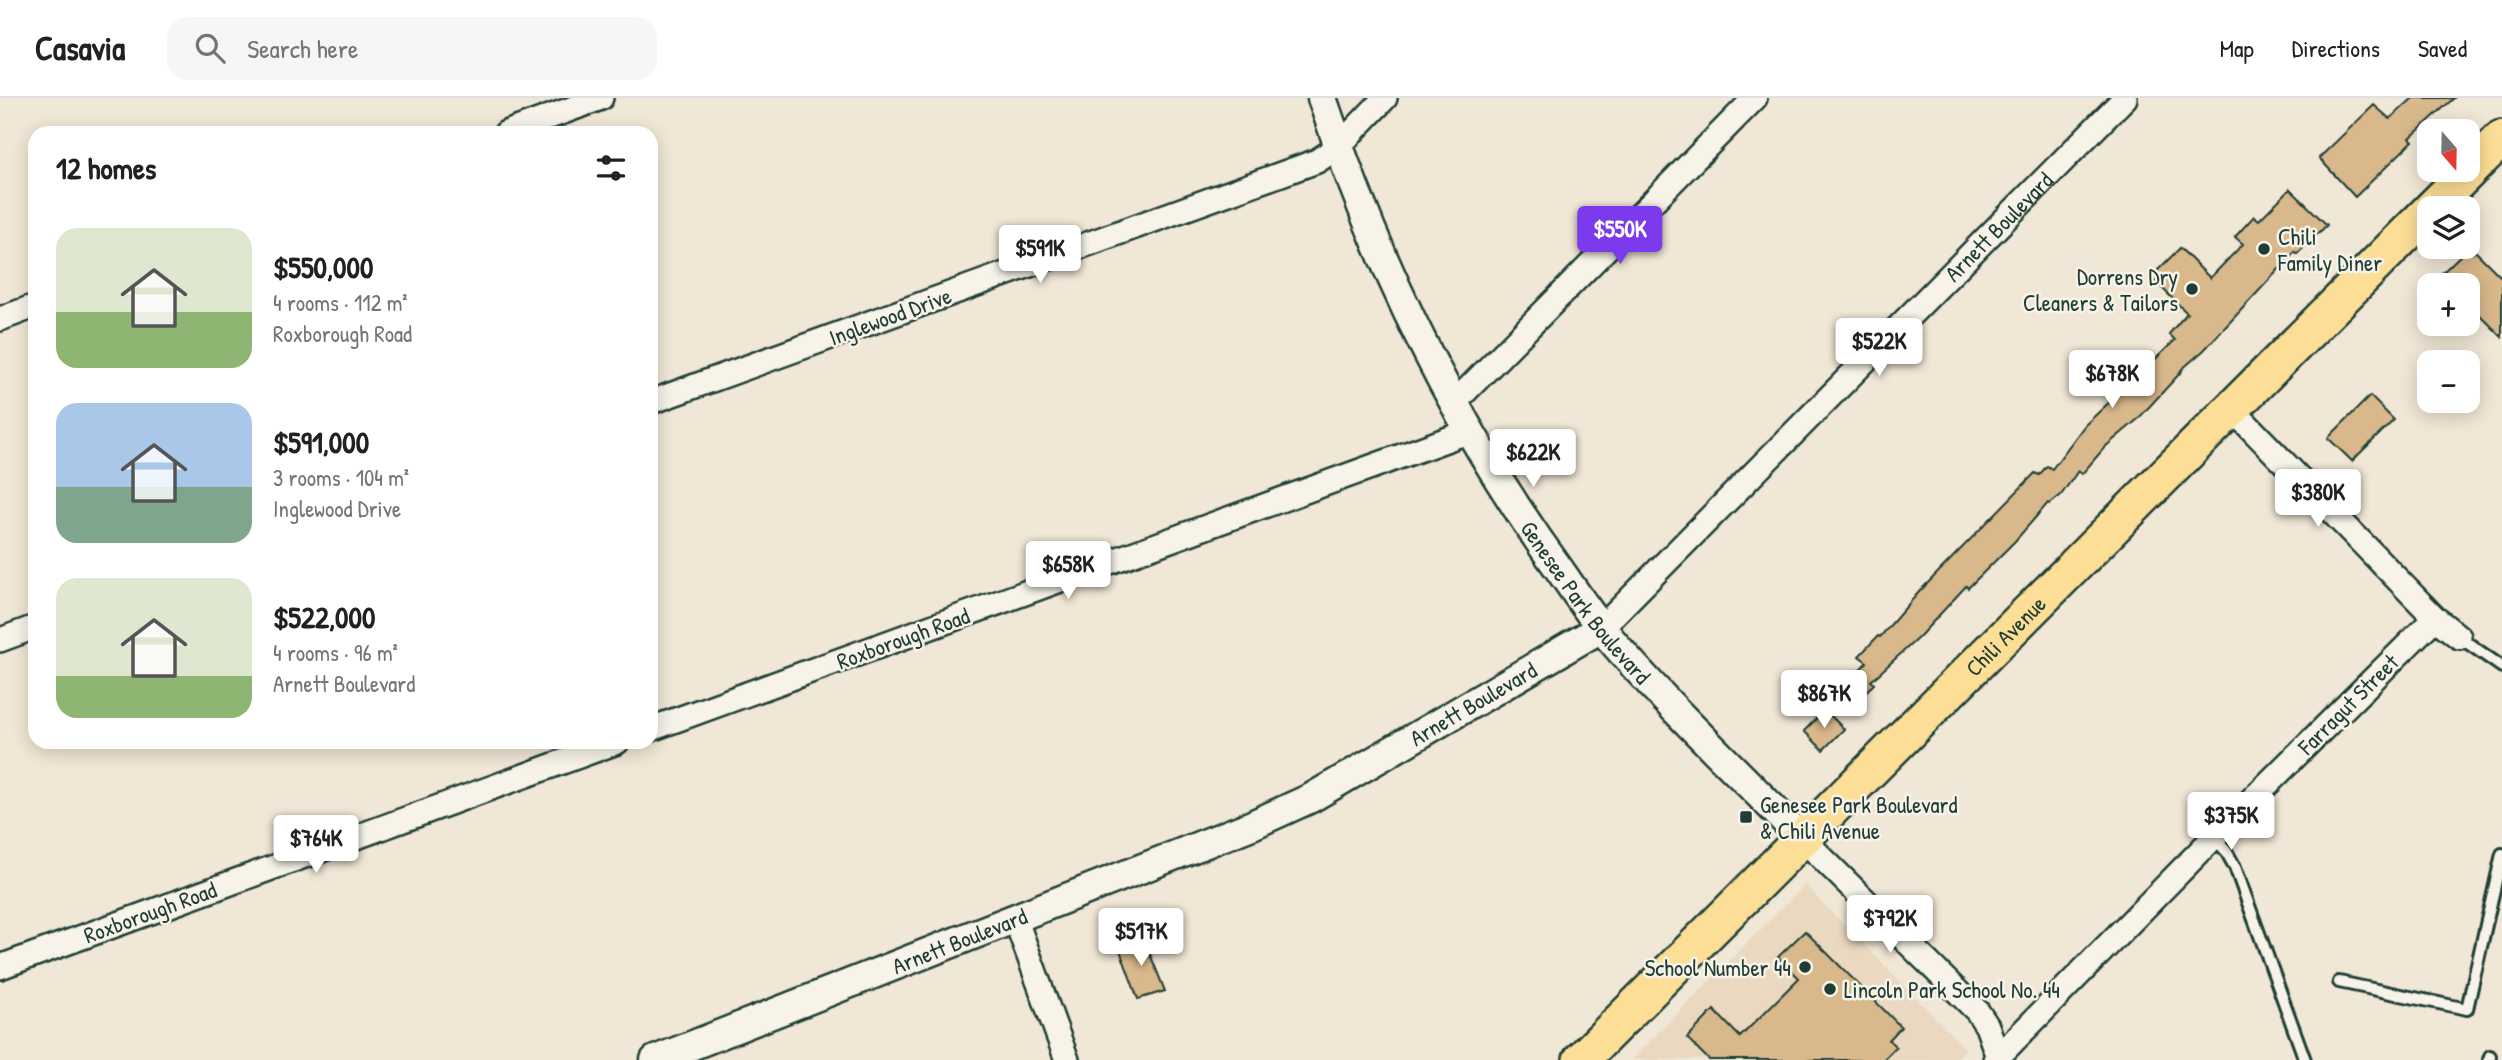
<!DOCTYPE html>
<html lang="en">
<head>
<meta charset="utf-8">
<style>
  :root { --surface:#fff; --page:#f6f6f6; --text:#202124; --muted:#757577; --line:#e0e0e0; --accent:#7c3aed }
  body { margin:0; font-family:"Patrick Hand",sans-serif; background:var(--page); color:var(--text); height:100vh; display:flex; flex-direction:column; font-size:26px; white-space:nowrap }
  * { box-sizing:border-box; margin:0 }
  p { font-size:23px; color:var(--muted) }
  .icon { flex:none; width:38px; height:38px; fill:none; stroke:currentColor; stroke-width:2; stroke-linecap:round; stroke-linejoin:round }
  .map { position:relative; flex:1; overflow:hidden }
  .details { position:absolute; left:28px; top:28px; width:630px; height:623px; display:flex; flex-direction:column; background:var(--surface); border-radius:21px; box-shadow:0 4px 18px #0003 }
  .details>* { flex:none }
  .needle { width:46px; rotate:160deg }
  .buttons { position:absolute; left:2417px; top:21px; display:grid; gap:14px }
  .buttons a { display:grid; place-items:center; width:63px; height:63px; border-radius:14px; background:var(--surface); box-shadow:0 4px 18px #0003; font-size:35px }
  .price { position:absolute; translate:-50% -60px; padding:0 16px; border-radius:7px; background:#fff; color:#222; font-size:23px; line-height:46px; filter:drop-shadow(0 2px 4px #0008) }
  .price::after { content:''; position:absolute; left:50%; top:42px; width:21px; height:16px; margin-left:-10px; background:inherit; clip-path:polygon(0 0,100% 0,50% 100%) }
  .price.selected { background:var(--accent); color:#fff }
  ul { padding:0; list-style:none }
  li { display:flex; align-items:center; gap:21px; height:175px; padding:0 28px }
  li span { display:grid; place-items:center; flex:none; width:196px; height:140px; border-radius:21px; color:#555 }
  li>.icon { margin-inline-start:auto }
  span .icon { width:84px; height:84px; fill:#fffc; stroke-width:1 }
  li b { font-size:30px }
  h2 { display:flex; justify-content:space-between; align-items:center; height:84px; padding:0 28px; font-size:30px }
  header { display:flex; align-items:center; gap:42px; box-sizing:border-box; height:98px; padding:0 35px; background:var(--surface); border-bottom:2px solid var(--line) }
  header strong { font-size:33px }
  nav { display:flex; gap:38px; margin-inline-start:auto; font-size:24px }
  .search { width:490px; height:63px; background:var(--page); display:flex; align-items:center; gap:18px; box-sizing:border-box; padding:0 24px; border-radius:21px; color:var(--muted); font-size:26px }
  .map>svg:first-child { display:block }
  .built { fill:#ead9c0 }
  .building { fill:#d9b88c; stroke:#1f3d34; stroke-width:2 }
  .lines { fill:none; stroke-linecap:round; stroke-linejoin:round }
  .service-casing { stroke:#1f3d34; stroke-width:16 }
  .minor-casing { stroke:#1f3d34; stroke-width:28 }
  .tertiary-casing { stroke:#1f3d34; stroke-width:33 }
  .primary-casing { stroke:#1f3d34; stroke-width:40 }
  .service { stroke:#f7f3e8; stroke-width:10 }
  .minor { stroke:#f7f3e8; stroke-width:23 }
  .tertiary { stroke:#f7f3e8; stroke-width:28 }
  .primary { stroke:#fdde96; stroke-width:35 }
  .poi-dot { fill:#1f3d34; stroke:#f7f3e8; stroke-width:2.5 }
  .labels { text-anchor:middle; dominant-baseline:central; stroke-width:5; stroke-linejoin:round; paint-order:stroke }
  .street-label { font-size:23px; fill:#1f3d34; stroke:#f7f3e8 }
  .poi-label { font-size:23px; fill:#1f3d34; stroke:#f7f3e8; text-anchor:start }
</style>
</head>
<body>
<header>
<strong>Casavia</strong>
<div class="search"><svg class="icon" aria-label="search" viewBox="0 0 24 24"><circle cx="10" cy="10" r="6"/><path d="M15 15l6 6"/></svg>Search here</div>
<nav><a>Map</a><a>Directions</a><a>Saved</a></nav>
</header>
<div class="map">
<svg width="2502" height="962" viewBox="0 0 2502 962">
  <rect width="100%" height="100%" fill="#f1e7d6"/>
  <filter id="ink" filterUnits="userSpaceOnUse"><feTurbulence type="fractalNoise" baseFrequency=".0143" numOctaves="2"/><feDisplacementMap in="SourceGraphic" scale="14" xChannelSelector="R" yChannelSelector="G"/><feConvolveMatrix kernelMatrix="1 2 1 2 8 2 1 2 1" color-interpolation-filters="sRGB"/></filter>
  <g filter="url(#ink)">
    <path class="built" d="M1805,787L1966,951L1955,962H1631Z"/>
    <path class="building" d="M2413,0H2454L2410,40L2413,43L2355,99L2319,60L2374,7L2390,21Z
      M2290,91L2327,127L2297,156L2295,154L2204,252L2181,272L2182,273L2138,321L2105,349L2082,376L2078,373L2061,397L2050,406L2048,405L2015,443L1968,490L1966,488L1919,539L1871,583L1874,586L1859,600L1845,587L1867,564L1859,558L1878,538L1880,539L1919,494L2035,375L2039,377L2047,368L2052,371L2085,327L2116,298L2133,279L2135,281L2175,242L2169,236L2187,215L2151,179L2180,150L2210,180L2243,146L2235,139L2254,118L2259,122Z
      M2468,150L2473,155L2475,153L2502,180V239L2468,205V187H2450L2440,177Z
      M2370,298L2394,322L2352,363L2328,340Z
      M1825,612L1844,631L1823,652L1804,633Z
      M1805,833L1901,929L1889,942L1896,949L1883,962H1709L1687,940L1714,912L1740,939L1799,880L1778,859Z
      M1143,839L1165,893L1138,901L1118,847Z"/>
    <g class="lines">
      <g class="service-casing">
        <path id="service" d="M2459,539L2502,569
          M2214,739L2226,753L2235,769L2305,962
          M2339,884L2467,911L2502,756
          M2489,962L2490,958"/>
      </g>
      <g class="minor-casing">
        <g id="minor">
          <path d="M506,35L601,0"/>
          <path d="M0,221L35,208"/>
          <path d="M651,304L1317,63L1338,49L1385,0"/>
          <path d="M1454,305L1755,0"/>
          <path d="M2232,311L2435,520L2459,539"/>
          <path id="s1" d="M1601,530L2125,0"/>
          <path d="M0,542L35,529"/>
          <path d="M651,631L1470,333"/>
          <path d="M1803,741L1977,913L1987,928L1999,962"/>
          <path d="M1015,820L1067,962"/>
          <path d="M0,869L617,644"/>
          <path d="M1995,962L2214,739L2435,520"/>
        </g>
      </g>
      <g class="tertiary-casing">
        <g id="tertiary">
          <path id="s2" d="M1322,0C1378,167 1455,328 1559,471C1573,491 1587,512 1602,531C1664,605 1736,672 1803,741"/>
          <path id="s3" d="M655,962L1252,727L1311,700L1601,530"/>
        </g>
      </g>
      <g class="primary-casing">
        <g id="primary">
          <path d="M2432,110L2502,40"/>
          <path id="s4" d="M1581,962L2429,113"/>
        </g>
      </g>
      <use href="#service" class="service"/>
      <use href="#minor" class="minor"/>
      <use href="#tertiary" class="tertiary"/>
      <use href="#primary" class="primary"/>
    </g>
  </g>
  <g class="poi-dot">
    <circle cx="2264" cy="151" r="7"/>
    <circle cx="2192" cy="191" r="7"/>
    <rect x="1739" y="712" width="14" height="14" rx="3.5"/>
    <circle cx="1805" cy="869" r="7"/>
    <circle cx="1830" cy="891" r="7"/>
  </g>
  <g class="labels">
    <g class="street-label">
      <text stroke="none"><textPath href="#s1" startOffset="565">Arnett Boulevard</textPath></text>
      <text transform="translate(890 218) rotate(-20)">Inglewood Drive</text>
      <text stroke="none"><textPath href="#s2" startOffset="572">Genesee Park Boulevard</textPath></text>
      <text stroke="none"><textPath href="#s4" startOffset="600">Chili Avenue</textPath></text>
      <text transform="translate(903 540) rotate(-20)">Roxborough Road</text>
      <text stroke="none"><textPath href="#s3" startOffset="894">Arnett Boulevard</textPath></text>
      <text transform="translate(2348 606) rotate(-45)">Farragut Street</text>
      <text transform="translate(150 814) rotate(-20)">Roxborough Road</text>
      <text stroke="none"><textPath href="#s3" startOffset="327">Arnett Boulevard</textPath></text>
    </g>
    <g class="poi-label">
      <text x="2278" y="138">Chili<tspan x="2278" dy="26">Family Diner</tspan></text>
      <text x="2178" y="178" text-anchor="end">Dorrens Dry<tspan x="2178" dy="26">Cleaners &amp; Tailors</tspan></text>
      <text x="1760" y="706">Genesee Park Boulevard<tspan x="1760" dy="26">&amp; Chili Avenue</tspan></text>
      <text x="1791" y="869" text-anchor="end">School Number 44</text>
      <text x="1844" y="891">Lincoln Park School No. 44</text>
    </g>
  </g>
</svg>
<div class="buttons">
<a><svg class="needle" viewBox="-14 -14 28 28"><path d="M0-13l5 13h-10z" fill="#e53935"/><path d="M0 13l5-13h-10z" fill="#757577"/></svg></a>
<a><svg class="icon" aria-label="layers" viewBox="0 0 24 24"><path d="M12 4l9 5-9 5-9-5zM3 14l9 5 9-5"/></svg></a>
<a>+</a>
<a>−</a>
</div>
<b class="price selected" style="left:1620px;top:168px">$550K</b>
<b class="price" style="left:1040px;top:187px">$591K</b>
<b class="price" style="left:1879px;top:280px">$522K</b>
<b class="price" style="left:2112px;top:312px">$678K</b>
<b class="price" style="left:1533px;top:391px">$622K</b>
<b class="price" style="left:2318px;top:431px">$380K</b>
<b class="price" style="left:1068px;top:503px">$658K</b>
<b class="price" style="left:1824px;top:632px">$867K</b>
<b class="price" style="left:2231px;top:754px">$375K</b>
<b class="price" style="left:316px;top:777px">$764K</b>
<b class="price" style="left:1890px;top:857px">$792K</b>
<b class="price" style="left:1141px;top:870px">$517K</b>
<section class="details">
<h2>12 homes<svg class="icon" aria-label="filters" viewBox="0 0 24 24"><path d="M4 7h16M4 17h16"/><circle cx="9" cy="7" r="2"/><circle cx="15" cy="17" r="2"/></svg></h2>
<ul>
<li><span style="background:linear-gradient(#dfe7d0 60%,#8fb573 0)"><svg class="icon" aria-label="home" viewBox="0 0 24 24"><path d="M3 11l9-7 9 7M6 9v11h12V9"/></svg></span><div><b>$550,000</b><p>4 rooms · 112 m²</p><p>Roxborough Road</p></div></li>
<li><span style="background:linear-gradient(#a9c7e8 60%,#7fa58c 0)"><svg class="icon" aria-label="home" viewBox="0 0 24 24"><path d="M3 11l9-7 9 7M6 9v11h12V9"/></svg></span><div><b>$591,000</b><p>3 rooms · 104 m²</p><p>Inglewood Drive</p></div></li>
<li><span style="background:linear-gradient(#dfe7d0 70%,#8fb573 0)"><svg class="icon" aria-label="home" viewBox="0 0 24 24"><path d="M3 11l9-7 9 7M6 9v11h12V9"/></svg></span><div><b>$522,000</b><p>4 rooms · 96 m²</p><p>Arnett Boulevard</p></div></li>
</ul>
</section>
</div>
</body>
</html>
